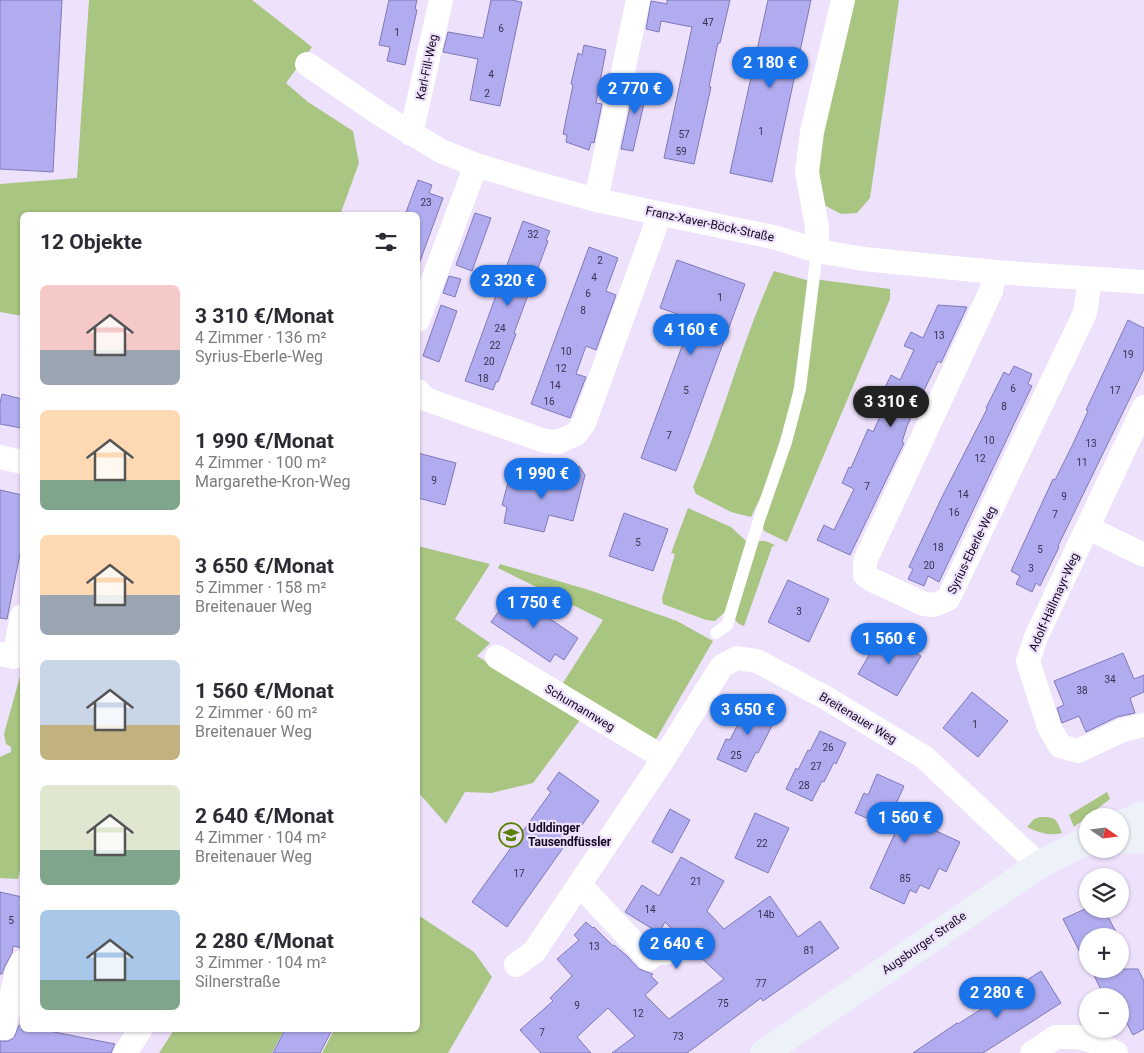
<!DOCTYPE html>
<html lang="de">
<head>
<meta charset="utf-8">
<style>
  :root { --surface:#fff; --page:#f2f2f3; --text:#2b2b33; --muted:#7c7c81; --accent:#1a73e8 }
  body { margin:0; font-family:Roboto,sans-serif; background:var(--page); color:var(--text); height:100vh; display:flex; flex-direction:column; font-size:19px; white-space:nowrap }
  * { box-sizing:border-box; margin:0 }
  p { font-size:16px; color:var(--muted) }
  .icon { flex:none; width:28px; height:28px; fill:none; stroke:currentColor; stroke-width:2; stroke-linecap:round; stroke-linejoin:round }
  .map { position:relative; flex:1; overflow:hidden }
  .side { position:absolute; left:20px; top:212px; width:400px; height:820px; display:flex; flex-direction:column; background:var(--surface); border-radius:8px; box-shadow:0 1px 4px #0004 }
  .side>* { flex:none }
  .needle { width:32px; rotate:104deg }
  .tools { position:absolute; left:1079px; top:808px; display:grid; gap:10px }
  .tools a { display:grid; place-items:center; width:50px; height:50px; border-radius:50%; background:var(--surface); box-shadow:0 1px 4px #0004; font-size:25px }
  .price { position:absolute; translate:-50% -42px; padding:0 11px; border-radius:18px; background:var(--accent); color:#fff; font-size:16px; line-height:32px; filter:drop-shadow(0 1px 2px #0008) }
  .price::after { content:''; position:absolute; left:50%; top:30px; width:15px; height:11px; margin-left:-8px; background:inherit; clip-path:polygon(0 0,100% 0,50% 100%) }
  .price.on { background:#222; color:#fff }
  ul { padding:0; list-style:none }
  li { display:flex; align-items:center; gap:15px; height:125px; padding:0 20px }
  li span { display:grid; place-items:center; flex:none; width:140px; height:100px; border-radius:8px; color:#555 }
  li>.icon { margin-inline-start:auto }
  span .icon { width:60px; height:60px; fill:#fffc; stroke-width:1 }
  li b { font-size:21px }
  h2 { display:flex; justify-content:space-between; align-items:center; height:60px; padding:0 20px; font-size:21px }
  .map>svg:first-child { display:block }
  .green { fill:#a8c581 }
  .building { fill:#b1acef; stroke:#7f79b9 }
  .lines { fill:none; stroke-linecap:round; stroke-linejoin:round }
  .service { stroke:#fff; stroke-width:12 }
  .minor { stroke:#fff; stroke-width:24 }
  .secondary { stroke:#ecf2f8; stroke-width:28 }
  .labels { text-anchor:middle; dominant-baseline:central; stroke-width:4.5; stroke-linejoin:round; paint-order:stroke }
  .number-label { font-size:10px; fill:#3a3052 }
  .street-label { font-size:12px; fill:#13071e; stroke:#eee1fc }
  .poi-label { font-size:12px; font-weight:bold; fill:#13071e; stroke:#eee1fc; text-anchor:start }
</style>
</head>
<body>
<div class="map">
<svg width="1144" height="1053" viewBox="0 0 1144 1053">
  <rect width="100%" height="100%" fill="#eee1fc"/>
  <path class="green" d="M89,0H252L312,47L286,83L308,102L353,131L359,163L340,215H22V316L0,312V184L77,178Z
    M849,0H899L870,198L857,213L841,214L824,205L819,186L817,153Z
    M774,271L810,281L792,400L767,484L751,517L731,512L696,494L693,487C724,416 742,340 774,271Z
    M814,279L890,289V299L787,542L764,531L762,525L786,442Z
    M688,508L731,527L746,541L725,612L715,621L706,620L663,604L662,598L675,554L671,553Z
    M759,541H765L775,545L772,547L744,626L739,624L735,620L755,545Z
    M418,546L490,564L455,619L490,643L477,656L580,720L533,783L491,793L465,792L446,824L418,792Z
    M500,564L589,590L677,621L713,641L655,741L561,686L603,620L498,568Z
    M22,669V862L18,879L0,878V757L11,752V747L6,744L4,734Z
    M1107,792L1110,799L1074,827L1069,815Z
    M1040,817C1057,817 1056,819 1062,833C1049,836 1040,833 1027,827L1034,819Z
    M418,915L474,952L492,977L448,1053H322L334,1030H418Z
    M174,1030H284L272,1053H159Z"/>
  <path class="building" d="M0,0H62L53,172L0,169Z
    M389,0H417L415,9L417,10L405,65L387,61L390,47L379,45Z
    M491,0H511L522,2L500,106L470,100L478,59L443,52L448,32L483,38Z
    M667,0H730L720,43H718L716,52L709,87H711L694,164L664,158L692,27L661,21L659,32L646,29L651,1L667,4Z
    M768,0H811L772,182L730,173Z
    M584,45L606,50L596,103L602,104L594,143L591,142L589,150L566,142L567,135L563,134L573,85L571,84L578,53L582,55Z
    M636,79L649,82L633,151L621,149Z
    M418,180L432,185L429,193L443,198L419,264L418,263V215H405Z
    M475,213L491,218L472,271L456,265Z
    M523,221L550,231L546,240L548,241L514,333L516,334L498,382H496L493,390L465,381Z
    M589,247L618,258L606,291L616,295L596,350L586,346L576,374L586,377L570,418L531,404Z
    M677,260L745,284L676,471L641,458L692,319L660,308Z
    M449,276L461,279L455,297L443,293Z
    M441,305L457,311L439,362L423,356Z
    M938,305L967,307L941,363L938,361L907,426L902,442L904,443L850,555L817,540L824,525L834,530L854,489L842,483L849,467L851,468L868,429L873,432L889,397L882,394L891,375L900,380L914,350L904,346L911,332L923,338Z
    M1128,320L1144,328V369L1058,546L1059,547L1040,586L1036,583L1032,592L1016,584L1020,576L1011,571L1053,479L1055,480L1072,446L1088,411L1086,410Z
    M1014,366L1032,374L1028,384L1032,386L939,582L928,576L924,586L908,579L913,569L909,567L943,495L987,409L986,408L1004,372L1009,375Z
    M2,394L22,399V420L21,428L0,424V403Z
    M418,453L456,463L445,505L418,498Z
    M579,466L585,475L573,521L549,515L544,532L504,523L507,507L502,505L510,475L550,484L549,488Z
    M0,490L22,495V544L7,619L0,618Z
    M624,513L668,529L653,571L609,556Z
    M788,580L829,599L809,642L768,622Z
    M512,593L578,638L564,660L555,654L550,662L491,622Z
    M882,633L921,656L897,696L858,674Z
    M1123,653L1134,679L1144,675V692L1130,698L1135,713L1117,717L1086,732L1079,716L1062,723L1057,708L1064,705L1054,681Z
    M972,692L1008,721L978,757L943,728Z
    M752,700L779,712L758,753L756,752L746,772L717,759L726,739L730,740L740,720L742,721Z
    M820,731L846,743L836,764L834,762L824,782L822,781L812,801L786,789L796,768L798,770L808,750L810,751Z
    M559,772L599,801L577,832L575,831L507,927L472,902L551,792L547,789Z
    M877,774L904,786L893,811L960,842L946,872L939,868L929,889L920,885L916,893L910,890L904,904L870,888L896,831L855,813L864,793L868,795Z
    M670,809L690,820L672,853L652,842Z
    M755,813L789,828L768,873L735,858Z
    M681,857L724,881L707,911L724,929L770,896L798,937L820,921L839,948L763,1001L761,998L687,1053H612L635,1036L608,1008L577,1037L591,1053H541L520,1030L553,1001L550,998L572,976L557,959L579,940L574,935L586,922L593,928L594,927L613,946L614,945L627,956L639,969L653,974L651,976L658,983L645,995L669,1019L724,979L699,956L710,948L711,944L707,937H699L687,944L665,922L659,933L625,912L642,885L659,896Z
    M0,892L22,897V948L13,946L12,953L5,966L2,974H0Z
    M1085,909H1104L1118,936H1088V968L1063,919Z
    M1091,969H1138L1144,981V1029L1133,1035L1120,1010V996H1104Z
    M1041,971L1061,1003L983,1053H913L957,1023L958,1024Z
    M19,1025L22,1026V1030H44L115,1044L111,1053H0V1041H8L14,1038Z
    M285,1030H332L320,1053H273Z"/>
  <g class="lines">
    <path class="service" d="M716,633L727,625L759,520L786,442L800,389L817,251
      M649,959C672,960 683,956 703,944"/>
    <path class="minor" d="M307,64L380,114L441,151L476,165L532,182L596,200L777,238L817,251L864,259L995,272L1144,282
      M411,134L441,0
      M596,200L638,0
      M817,251V227L807,172L812,132L843,0
      M995,272L991,291L865,561V575L872,580L924,604L934,605L948,599L1085,313L1090,279
      M418,320L476,165
      M418,391L425,399L545,441L558,442L576,434L584,423L660,214
      M1144,407L1036,637L1028,661L1049,727L1060,746L1078,751L1123,730L1144,725
      M0,457L22,462
      M1088,528L1144,555
      M0,654L14,657L22,616
      M497,657L664,758
      M580,885L649,959
      M516,965L534,952L664,758L722,666L737,658L757,661L826,698L924,757L1039,865
      M4,1028L17,972L22,962
      M125,1053L140,1030
      M1032,1053L1056,1037H1078L1092,1041L1116,1053"/>
    <path class="secondary" d="M1120,825L1144,815
      M1120,840L1144,839
      M764,1053L1039,865L1088,840"/>
  </g>
  <defs>
    <g id="school-ring" transform="scale(1.25)"><circle r="9.5" fill="#eee1fc" stroke="#5b8000" stroke-width="1.5"/><path d="M0-5L7-2L0 1L-7-2ZM-4 1L0 2.5L4 1V4Q0 6-4 4Z" fill="#5b8000"/></g>
  </defs>
  <g fill-rule="evenodd">
    <use href="#school-ring" x="511" y="835"/>
  </g>
  <g class="labels">
    <g class="number-label">
      <text x="708" y="22">47</text>
      <text x="501" y="28">6</text>
      <text x="397" y="32">1</text>
      <text x="491" y="74">4</text>
      <text x="487" y="93">2</text>
      <text x="761" y="131">1</text>
      <text x="684" y="134">57</text>
      <text x="681" y="151">59</text>
      <text x="426" y="202">23</text>
      <text x="533" y="234">32</text>
      <text x="600" y="260">2</text>
      <text x="594" y="277">4</text>
      <text x="588" y="293">6</text>
      <text x="720" y="297">1</text>
      <text x="583" y="310">8</text>
      <text x="500" y="328">24</text>
      <text x="939" y="335">13</text>
      <text x="495" y="345">22</text>
      <text x="566" y="351">10</text>
      <text x="1128" y="354">19</text>
      <text x="489" y="361">20</text>
      <text x="561" y="368">12</text>
      <text x="483" y="378">18</text>
      <text x="555" y="385">14</text>
      <text x="1013" y="388">6</text>
      <text x="686" y="390">5</text>
      <text x="1115" y="390">17</text>
      <text x="549" y="401">16</text>
      <text x="1004" y="406">8</text>
      <text x="669" y="435">7</text>
      <text x="989" y="440">10</text>
      <text x="1091" y="443">13</text>
      <text x="980" y="458">12</text>
      <text x="1082" y="462">11</text>
      <text x="434" y="480">9</text>
      <text x="867" y="486">7</text>
      <text x="963" y="494">14</text>
      <text x="1064" y="496">9</text>
      <text x="954" y="512">16</text>
      <text x="1055" y="514">7</text>
      <text x="638" y="542">5</text>
      <text x="938" y="547">18</text>
      <text x="1040" y="549">5</text>
      <text x="929" y="565">20</text>
      <text x="1031" y="568">3</text>
      <text x="799" y="611">3</text>
      <text x="1110" y="679">34</text>
      <text x="1082" y="690">38</text>
      <text x="975" y="724">1</text>
      <text x="828" y="747">26</text>
      <text x="736" y="755">25</text>
      <text x="816" y="766">27</text>
      <text x="804" y="785">28</text>
      <text x="762" y="843">22</text>
      <text x="519" y="873">17</text>
      <text x="905" y="878">85</text>
      <text x="696" y="881">21</text>
      <text x="650" y="909">14</text>
      <text x="766" y="914">14b</text>
      <text x="11" y="920">5</text>
      <text x="594" y="946">13</text>
      <text x="809" y="950">81</text>
      <text x="761" y="983">77</text>
      <text x="723" y="1003">75</text>
      <text x="577" y="1005">9</text>
      <text x="638" y="1013">12</text>
      <text x="542" y="1032">7</text>
      <text x="678" y="1036">73</text>
    </g>
    <g class="street-label">
      <text transform="translate(427 67) rotate(-78)">Karl-Fill-Weg</text>
      <text transform="translate(710 224) rotate(12)">Franz-Xaver-Böck-Straße</text>
      <text transform="translate(972 550) rotate(-64)">Syrius-Eberle-Weg</text>
      <text transform="translate(1054 602) rotate(-66)">Adolf-Hällmayr-Weg</text>
      <text transform="translate(580 708) rotate(31)">Schumannweg</text>
      <text transform="translate(858 718) rotate(31)">Breitenauer Weg</text>
      <text transform="translate(924 943) rotate(-35)">Augsburger Straße</text>
    </g>
    <g class="poi-label">
      <text x="528" y="828">Udldinger<tspan x="528" dy="14">Tausendfüssler</tspan></text>
    </g>
  </g>
</svg>
<div class="tools">
<a><svg class="needle" viewBox="-14 -14 28 28"><path d="M0-13l5 13h-10z" fill="#e53935"/><path d="M0 13l5-13h-10z" fill="#7c7c81"/></svg></a>
<a><svg class="icon" aria-label="layers" viewBox="0 0 24 24"><path d="M12 4l9 5-9 5-9-5zM3 14l9 5 9-5"/></svg></a>
<a>+</a>
<a>−</a>
</div>
<b class="price" style="left:770px;top:89px">2 180 €</b>
<b class="price" style="left:635px;top:115px">2 770 €</b>
<b class="price" style="left:508px;top:307px">2 320 €</b>
<b class="price" style="left:691px;top:356px">4 160 €</b>
<b class="price on" style="left:891px;top:428px">3 310 €</b>
<b class="price" style="left:542px;top:500px">1 990 €</b>
<b class="price" style="left:534px;top:629px">1 750 €</b>
<b class="price" style="left:889px;top:665px">1 560 €</b>
<b class="price" style="left:748px;top:736px">3 650 €</b>
<b class="price" style="left:905px;top:844px">1 560 €</b>
<b class="price" style="left:677px;top:970px">2 640 €</b>
<b class="price" style="left:997px;top:1019px">2 280 €</b>
<section class="side">
<h2>12 Objekte<svg class="icon" aria-label="filters" viewBox="0 0 24 24"><path d="M4 7h16M4 17h16"/><circle cx="9" cy="7" r="2"/><circle cx="15" cy="17" r="2"/></svg></h2>
<ul>
<li><span style="background:linear-gradient(#f6c9c9 65%,#9aa5b1 0)"><svg class="icon" aria-label="home" viewBox="0 0 24 24"><path d="M3 11l9-7 9 7M6 9v11h12V9"/></svg></span><div><b>3 310 €/Monat</b><p>4 Zimmer · 136 m²</p><p>Syrius-Eberle-Weg</p></div></li>
<li><span style="background:linear-gradient(#ffd9b3 70%,#7fa58c 0)"><svg class="icon" aria-label="home" viewBox="0 0 24 24"><path d="M3 11l9-7 9 7M6 9v11h12V9"/></svg></span><div><b>1 990 €/Monat</b><p>4 Zimmer · 100 m²</p><p>Margarethe-Kron-Weg</p></div></li>
<li><span style="background:linear-gradient(#ffd9b3 60%,#9aa5b1 0)"><svg class="icon" aria-label="home" viewBox="0 0 24 24"><path d="M3 11l9-7 9 7M6 9v11h12V9"/></svg></span><div><b>3 650 €/Monat</b><p>5 Zimmer · 158 m²</p><p>Breitenauer Weg</p></div></li>
<li><span style="background:linear-gradient(#c9d6e8 65%,#c2b280 0)"><svg class="icon" aria-label="home" viewBox="0 0 24 24"><path d="M3 11l9-7 9 7M6 9v11h12V9"/></svg></span><div><b>1 560 €/Monat</b><p>2 Zimmer · 60 m²</p><p>Breitenauer Weg</p></div></li>
<li><span style="background:linear-gradient(#dfe7d0 65%,#7fa58c 0)"><svg class="icon" aria-label="home" viewBox="0 0 24 24"><path d="M3 11l9-7 9 7M6 9v11h12V9"/></svg></span><div><b>2 640 €/Monat</b><p>4 Zimmer · 104 m²</p><p>Breitenauer Weg</p></div></li>
<li><span style="background:linear-gradient(#a9c7e8 70%,#7fa58c 0)"><svg class="icon" aria-label="home" viewBox="0 0 24 24"><path d="M3 11l9-7 9 7M6 9v11h12V9"/></svg></span><div><b>2 280 €/Monat</b><p>3 Zimmer · 104 m²</p><p>Silnerstraße</p></div></li>
</ul>
</section>
</div>
</body>
</html>
